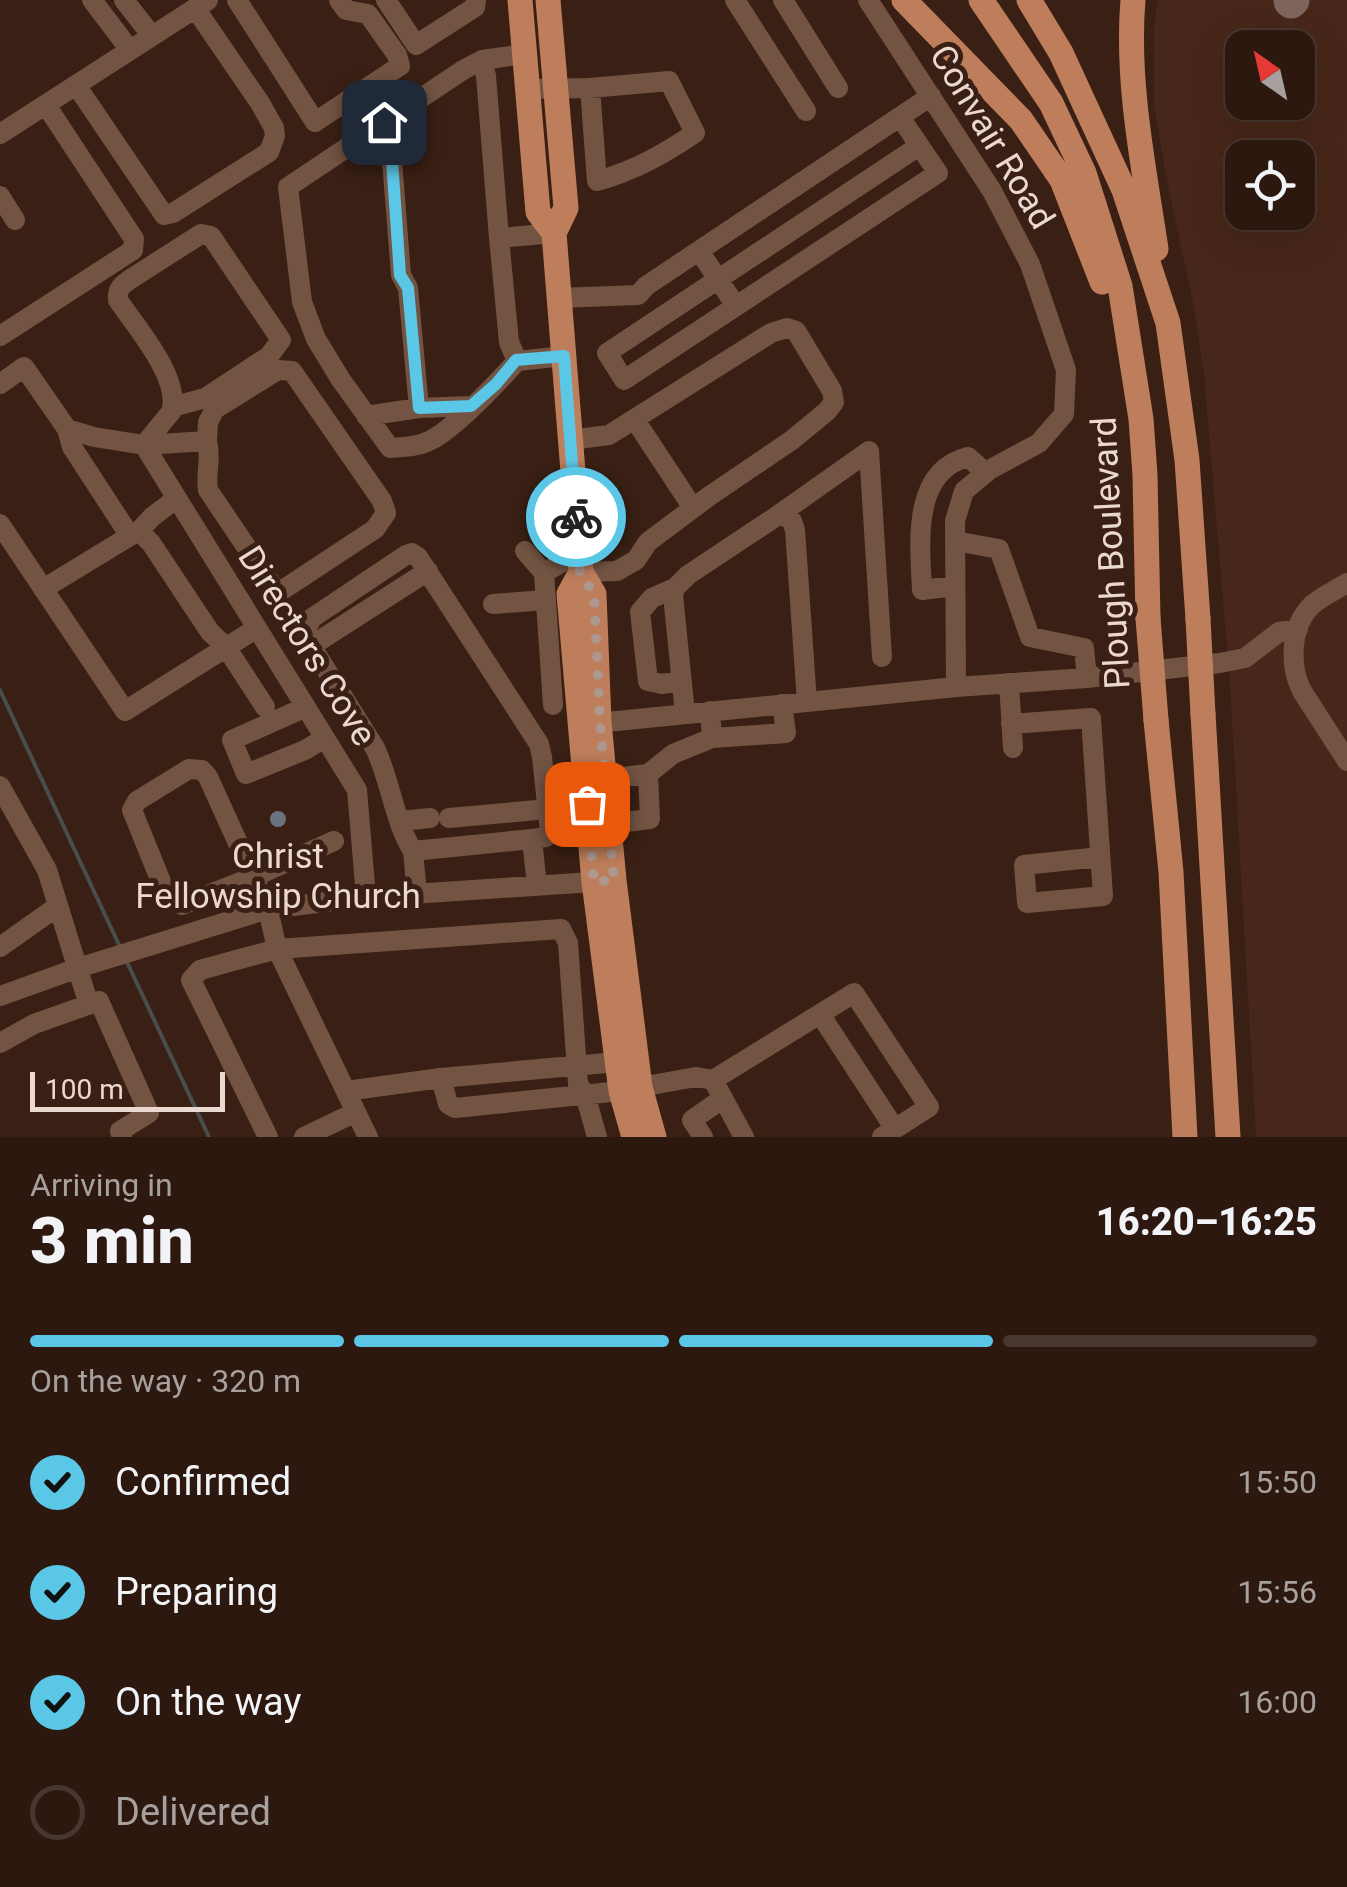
<!DOCTYPE html>
<html lang="en">
<head>
<meta charset="utf-8">
<style>
  :root { --surface:#2c180f; --page:#38251d; --text:#f1f3f6; --muted:#a6a09e; --line:#48372f; --accent:#5bc7e7 }
  body { margin:0; font-family:Roboto,sans-serif; background:var(--page); color:var(--text); height:100vh; display:flex; flex-direction:column; font-size:38px; white-space:nowrap }
  * { box-sizing:border-box; margin:0 }
  p { font-size:32px; color:var(--muted) }
  .icon { flex:none; width:55px; height:55px; fill:none; stroke:currentColor; stroke-width:2; stroke-linecap:round; stroke-linejoin:round }
  .map { position:relative; height:1137px; overflow:hidden }
  .panel { display:flex; flex-direction:column; background:var(--surface); flex:1 }
  .panel>* { flex:none }
  .needle { width:65px; rotate:326deg }
  .buttons { position:absolute; left:1225px; top:30px; display:grid; gap:20px }
  .buttons a { display:grid; place-items:center; width:90px; height:90px; border-radius:20px; background:var(--surface); box-shadow:0 10px 40px #0002,0 0 0 2px var(--line); font-size:50px }
  .scale { position:absolute; left:30px; bottom:25px; width:195px; box-sizing:border-box; padding-left:10px; border:5px solid #ebd9d1; border-top:0; font-size:28px; line-height:35px; white-space:nowrap; color:#ebd9d1; -webkit-text-stroke:8px #3a2014; paint-order:stroke }
  .pin { position:absolute; display:grid; place-items:center; width:85px; height:85px; color:#fff; margin:-42px; border-radius:20px; box-shadow:0 5px 15px #0006 }
  .courier { position:absolute; display:grid; place-items:center; width:100px; height:100px; margin:-50px; border:8px solid #5bc7e7; border-radius:50%; background:#fff; color:#222; box-shadow:0 2px 12px #0007 }
  .overview em { font-style:normal; font-weight:800 }
  .overview div { display:flex; flex-direction:column-reverse }
  .overview { display:flex; align-items:center; justify-content:space-between; height:170px; padding:0 30px }
  h1 { font-size:65px; font-weight:800; line-height:75px }
  .bar { display:grid; grid-template-columns:repeat(4,1fr); gap:15px 10px; align-content:center; height:120px; padding:0 30px }
  .bar i { height:12px; border-radius:8px; background:var(--line) }
  .bar .selected { background:var(--accent) }
  .bar p { grid-column:span 4 }
  ol { padding:0 30px; list-style:none }
  li { display:flex; align-items:center; gap:30px; height:110px }
  li p { margin-inline-start:auto }
  li .icon { padding:10px; border-radius:50%; background:var(--accent); color:#111; stroke-width:4 }
  li:last-child { color:var(--muted) }
  li i { width:55px; height:55px; border:5px solid var(--line); border-radius:50% }
  .map>svg:first-child { display:block }
  .built { fill:#472719; fill-rule:evenodd }
  .lines { fill:none; stroke-linecap:round; stroke-linejoin:round }
  .stream { stroke:#494e4c; stroke-width:4 }
  .taxiway { stroke:#7e665c; stroke-width:35 }
  .minor { stroke:#735443; stroke-width:20 }
  .major { stroke:#bf7e5b; stroke-width:25 }
  .major-bridge { stroke:#bf7e5b; stroke-width:25 }
  .done { stroke:#ad988f; stroke-width:10; stroke-dasharray:0 18 }
  .route { stroke:#5bc7e7; stroke-width:12 }
  .worship-dot { fill:#6b7280; stroke:#3a2014; stroke-width:4 }
  .labels { text-anchor:middle; dominant-baseline:central; stroke-width:10; stroke-linejoin:round; paint-order:stroke }
  .street-label { font-size:35px; fill:#ebd9d1; stroke:#3a2014 }
  .poi-label { font-size:35px; fill:#ebd9d1; stroke:#3a2014 }
</style>
</head>
<body>
<div class="map">
<svg width="1347" height="1137" viewBox="0 0 1347 1137">
  <rect width="100%" height="100%" fill="#3a2014"/>
  <path class="built" d="M1158,0H1347V1137H1256L1230,684L1204,375L1194,308L1168,186L1154,106V27ZM1242,48H1298V102H1242ZM1242,158H1298V212H1242Z"/>
  <g class="lines">
    <path class="stream" d="M0,690L120,947
      M126,960L209,1137"/>
    <path class="taxiway" d="M1291,1L1292,0"/>
    <path class="minor" d="M92,0L130,50
      M124,0L152,36
      M237,0L315,122L400,66L397,55L368,14L346,10L339,0
      M386,0L416,45L475,7L476,0
      M735,0L806,111
      M783,0L838,88
      M868,0L992,191L1030,264L1066,370L1064,414L1039,443L989,470L964,491L955,521L956,687
      M525,54L482,60L463,70L288,187L302,302L316,339L341,380L390,448C404,447 417,447 429,441C453,430 498,382 517,361L564,356
      M482,60L486,76L499,238
      M76,85L164,215L173,213L269,152L275,136L274,128L260,103L195,8
      M528,89L590,88L669,81L695,133C664,154 634,171 597,181L590,88
      M900,117L938,173L624,380L607,353L919,146
      M0,134L208,0
      M0,196L15,220
      M699,251L736,306
      M559,298L638,295L646,286L931,96
      M0,336L133,250L134,239L46,105
      M517,361L509,342L499,238L554,233
      M0,384L24,367L67,429L94,437L144,445L207,441L208,422L215,409L278,370L292,371L382,501L386,513L375,529L284,589H276L272,585L208,490C205,472 212,460 207,441
      M419,408L471,406
      M366,416L419,408L408,288L401,275L391,147L384,122
      M635,420L693,508
      M67,429L72,447L130,536L139,531L151,543L210,632L226,647L265,707
      M570,440L609,435L771,333L787,328L796,331L832,391L834,402L827,411L792,440L708,497L648,542L636,560L617,571L581,572
      M144,445L171,412C182,379 136,327 118,300C117,289 121,286 129,280L201,234L211,236L281,340L269,356L205,398L172,407
      M144,445L357,790L366,897
      M777,516L869,451L882,657
      M0,524L125,711L257,628
      M139,531L152,517L177,498
      M525,551L544,573
      M1347,583C1336,590 1322,596 1312,605C1290,626 1289,666 1302,691L1347,761
      M955,586L922,590C920,545 911,471 968,457L986,473
      M675,588L652,598L640,612L648,681L662,684L682,681
      M43,589L130,536
      M493,604L545,600
      M311,646L428,571
      M1087,678L1220,663L1245,658L1279,632L1298,629
      M1009,683L1013,748
      M553,705L544,573L579,552
      M306,707L232,740L246,774L305,750L325,738
      M710,711L712,738L786,733L782,704
      M685,714L673,595L675,588L688,575L777,516L783,515L792,521L795,530L807,702
      M587,724L956,687L1087,678L1084,648L1030,637L999,549L955,541
      M1011,724L1091,718L1103,896L1027,903L1024,865L1100,857
      M648,774L673,754L712,738
      M605,779L648,774L650,819L609,824
      M0,786L47,870L89,1005
      M548,806L587,804
      M449,818L548,809
      M400,821L430,818
      M334,841L253,877L182,905L172,900L164,889L132,810L137,801L189,769L202,770L208,777L268,909L277,949L368,1137
      M413,851C395,824 390,779 375,748L307,639L306,629L312,618L406,555L412,553L418,557L539,744L542,757L550,832L546,837L532,839
      M417,894L413,851L532,839L537,886
      M0,947L58,906
      M0,996L78,968L268,909L366,897L608,881
      M820,1014L895,1129
      M0,1043L34,1024L99,1001L149,1113L120,1131L122,1137
      M713,1080L854,993L929,1107L882,1137
      M640,1087L696,1077L713,1080L744,1137
      M346,1091L441,1078L617,1062L638,1070L621,1091L455,1108L448,1104L441,1078
      M268,1137L191,980L200,970L277,949L561,929L568,943L578,1084L585,1094L597,1137
      M304,1137L356,1112
      M703,1137L692,1120L722,1099"/>
    <path class="major" d="M520,0L538,212L554,233
      M548,0L566,208L554,233L581,572L594,594L599,722L614,880L640,1087L654,1137
      M904,0L1021,120L1062,180L1102,282
      M981,0L1051,103L1084,173L1120,286L1141,419L1145,475L1148,618
      M1029,0L1061,53L1124,190L1168,323L1187,460L1198,619
      M1133,0C1126,82 1144,168 1156,249
      M581,572L569,594L594,882L621,1091L634,1137
      M1203,714L1228,1137
      M1156,720L1171,872L1185,1137"/>
    <path class="major-bridge" d="M1148,618L1156,720
      M1198,619L1203,714"/>
  </g>
  <g class="lines">
    <path class="done" d="M576,517L580,572L594,594L600,722L614,880L594,882L587,804"/>
    <path class="route" d="M384,122L391,146L400,275L408,288L419,408L471,406L496,384L516,360L564,356L576,517"/>
  </g>
  <circle class="worship-dot" cx="278" cy="819" r="10"/>
  <g class="labels">
    <g class="street-label">
      <text transform="translate(992 137) rotate(59)">Convair Road</text>
      <text transform="translate(1111 553) rotate(-93)">Plough Boulevard</text>
      <text transform="translate(307 646) rotate(58)">Directors Cove</text>
    </g>
    <g class="poi-label">
      <text x="278" y="856">Christ<tspan x="278" dy="40">Fellowship Church</tspan></text>
    </g>
  </g>
</svg>
<div class="buttons">
<a><svg class="needle" viewBox="-14 -14 28 28"><path d="M0-13l5 13h-10z" fill="#e53935"/><path d="M0 13l5-13h-10z" fill="#a6a09e"/></svg></a>
<a><svg class="icon" aria-label="locate" viewBox="0 0 24 24"><circle cx="12" cy="12" r="6"/><path d="M12 2v4M12 18v4M2 12h4M18 12h4"/></svg></a>
</div>
<div class="scale">100 m</div>
<div class="pin" style="left:587px;top:804px;background:#ea580c"><svg class="icon" aria-label="bag" viewBox="0 0 24 24"><path d="M5 8h14l-1 12H6zM9 8a3 3 0 0 1 6 0"/></svg></div>
<div class="pin" style="left:384px;top:122px;background:#1f2937"><svg class="icon" aria-label="home" viewBox="0 0 24 24"><path d="M3 11l9-7 9 7M6 9v11h12V9"/></svg></div>
<div class="courier" style="left:576px;top:517px"><svg class="icon" aria-label="bike" viewBox="0 0 24 24"><circle cx="6" cy="16" r="4"/><circle cx="18" cy="16" r="4"/><path d="M6 16l4-8h5l3 8M10 8l3 8H6M13 5h3"/></svg></div>
</div>
<section class="panel">
<div class="overview"><div><h1>3 min</h1><p>Arriving in</p></div><em>16:20–16:25</em></div>
<div class="bar"><i class="selected"></i><i class="selected"></i><i class="selected"></i><i></i><p>On the way · 320 m</p></div>
<ol>
<li><svg class="icon" aria-label="check" viewBox="0 0 24 24"><path d="M5 12l5 5 9-10"/></svg>Confirmed<p>15:50</p></li>
<li><svg class="icon" aria-label="check" viewBox="0 0 24 24"><path d="M5 12l5 5 9-10"/></svg>Preparing<p>15:56</p></li>
<li><svg class="icon" aria-label="check" viewBox="0 0 24 24"><path d="M5 12l5 5 9-10"/></svg>On the way<p>16:00</p></li>
<li><i></i>Delivered</li>
</ol>
</section>
</body>
</html>
